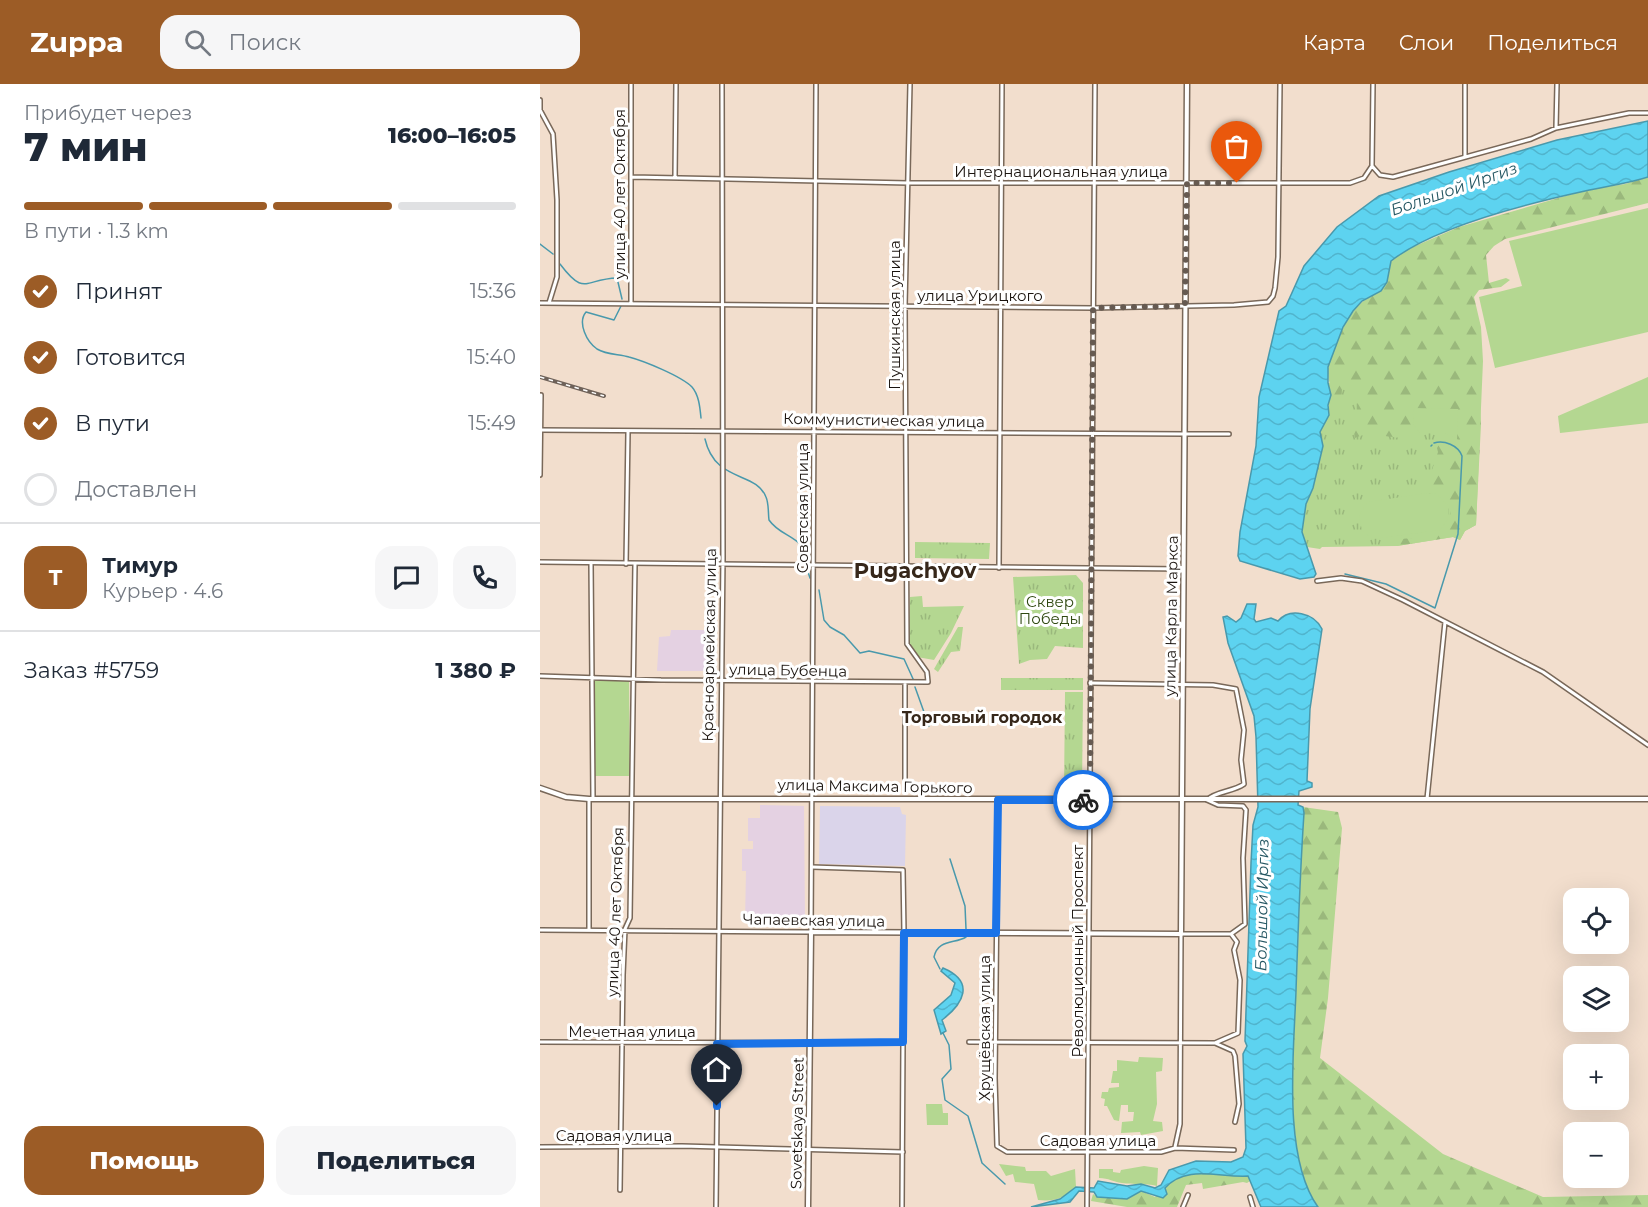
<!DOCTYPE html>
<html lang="ru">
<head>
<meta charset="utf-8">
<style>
  :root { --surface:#fff; --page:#f6f6f7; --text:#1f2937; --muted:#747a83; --line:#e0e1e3; --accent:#9c5c26 }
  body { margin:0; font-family:Montserrat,sans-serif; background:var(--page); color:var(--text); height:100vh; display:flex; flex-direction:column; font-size:22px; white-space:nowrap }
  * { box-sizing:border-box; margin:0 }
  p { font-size:20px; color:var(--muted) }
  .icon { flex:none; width:33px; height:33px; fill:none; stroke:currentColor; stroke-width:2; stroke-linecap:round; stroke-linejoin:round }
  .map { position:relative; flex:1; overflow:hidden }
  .sheet { display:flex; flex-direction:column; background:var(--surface); width:540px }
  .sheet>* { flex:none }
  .controls { position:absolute; left:1023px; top:804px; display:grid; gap:12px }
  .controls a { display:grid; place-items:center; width:66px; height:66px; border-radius:12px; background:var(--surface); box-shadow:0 6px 24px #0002; font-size:30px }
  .pin { position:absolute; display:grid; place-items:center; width:51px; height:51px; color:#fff; margin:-62px -26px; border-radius:50% 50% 50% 0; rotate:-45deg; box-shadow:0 0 6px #0007 }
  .pin .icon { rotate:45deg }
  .courier { position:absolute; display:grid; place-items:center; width:60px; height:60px; margin:-30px; border:4px solid #1a73e8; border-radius:50%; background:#fff; color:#222; box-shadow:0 2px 8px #0007 }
  .overview em { font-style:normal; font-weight:800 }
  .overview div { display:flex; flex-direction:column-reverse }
  .overview { display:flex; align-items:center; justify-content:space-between; height:102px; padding:0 24px }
  h1 { font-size:39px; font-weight:800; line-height:45px }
  .bar { display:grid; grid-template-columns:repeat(4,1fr); gap:9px 6px; align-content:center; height:72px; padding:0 24px }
  .bar i { height:8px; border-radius:4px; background:var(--line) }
  .bar .selected { background:var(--accent) }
  .bar p { grid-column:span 4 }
  .line { display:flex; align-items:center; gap:15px; padding:0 24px; border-top:2px solid var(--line) }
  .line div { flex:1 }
  .round { display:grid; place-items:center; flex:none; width:63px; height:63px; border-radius:18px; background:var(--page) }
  ol { padding:0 24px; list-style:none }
  li { display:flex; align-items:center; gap:18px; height:66px }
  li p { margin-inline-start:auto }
  li .icon { padding:6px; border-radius:50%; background:var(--accent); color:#fff; stroke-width:4 }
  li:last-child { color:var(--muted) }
  li i { width:33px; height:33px; border:3px solid var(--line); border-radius:50% }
  .action { display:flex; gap:12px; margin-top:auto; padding:12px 24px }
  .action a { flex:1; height:69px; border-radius:18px; background:var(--accent); color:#fff; font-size:24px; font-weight:800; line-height:69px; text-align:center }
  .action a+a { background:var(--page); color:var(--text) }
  header { display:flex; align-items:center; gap:36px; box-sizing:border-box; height:84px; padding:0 30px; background:var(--accent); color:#fff }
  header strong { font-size:28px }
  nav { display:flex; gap:33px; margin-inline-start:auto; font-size:21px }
  .search { width:420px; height:54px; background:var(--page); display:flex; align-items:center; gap:15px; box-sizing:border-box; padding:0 21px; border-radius:18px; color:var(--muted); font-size:22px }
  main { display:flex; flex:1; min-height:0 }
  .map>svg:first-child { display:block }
  .commercial { fill:#dad4ea }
  .medical { fill:#e4d1e2 }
  .grass { fill:url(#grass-tufts) }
  .forest { fill:url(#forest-firs) }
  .garden { fill:#b4d791 }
  .water { fill:url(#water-waves); stroke:#4999ac; stroke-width:1.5 }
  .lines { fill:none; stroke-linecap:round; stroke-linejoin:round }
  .stream { stroke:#4999ac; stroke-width:1.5 }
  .minor-casing { stroke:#796859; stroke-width:6 }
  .tertiary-casing { stroke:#796859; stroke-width:6 }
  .secondary-casing { stroke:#796859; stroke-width:7 }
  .minor { stroke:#fff; stroke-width:3 }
  .tertiary { stroke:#fff; stroke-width:3 }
  .secondary { stroke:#fff; stroke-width:4 }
  .rail-casing { stroke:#6f6259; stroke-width:4 }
  .rail { stroke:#fff; stroke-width:1.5; stroke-dasharray:4.5; stroke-linecap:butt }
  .done { stroke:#665a51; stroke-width:6; stroke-dasharray:0 10.8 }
  .route { stroke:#1a73e8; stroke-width:8 }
  .labels { text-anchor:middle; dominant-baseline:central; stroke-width:6; stroke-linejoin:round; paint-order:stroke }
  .street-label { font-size:15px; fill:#1a130e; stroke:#fff }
  .park-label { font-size:15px; fill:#304911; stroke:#fff }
  .water-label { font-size:16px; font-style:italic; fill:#255763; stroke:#fff }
  .neighbourhood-label { font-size:16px; font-weight:bold; fill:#36271a; stroke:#fff }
  .district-label { font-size:21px; font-weight:bold; fill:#36271a; stroke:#fff }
</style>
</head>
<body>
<header>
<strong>Zuppa</strong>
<div class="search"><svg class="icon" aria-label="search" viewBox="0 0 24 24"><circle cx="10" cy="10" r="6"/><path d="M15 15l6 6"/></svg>Поиск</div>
<nav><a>Карта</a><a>Слои</a><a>Поделиться</a></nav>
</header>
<main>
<section class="sheet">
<div class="overview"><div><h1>7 мин</h1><p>Прибудет через</p></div><em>16:00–16:05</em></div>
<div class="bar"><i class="selected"></i><i class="selected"></i><i class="selected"></i><i></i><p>В пути · 1.3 km</p></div>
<ol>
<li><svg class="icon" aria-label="check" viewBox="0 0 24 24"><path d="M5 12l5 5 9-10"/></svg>Принят<p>15:36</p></li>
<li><svg class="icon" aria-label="check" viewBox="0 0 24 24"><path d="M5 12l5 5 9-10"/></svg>Готовится<p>15:40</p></li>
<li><svg class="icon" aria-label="check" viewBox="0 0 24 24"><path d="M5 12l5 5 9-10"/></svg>В пути<p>15:49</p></li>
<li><i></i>Доставлен</li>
</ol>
<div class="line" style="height:108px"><b class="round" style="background:var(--accent);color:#fff">Т</b><div><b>Тимур</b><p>Курьер · 4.6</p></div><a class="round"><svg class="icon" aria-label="chat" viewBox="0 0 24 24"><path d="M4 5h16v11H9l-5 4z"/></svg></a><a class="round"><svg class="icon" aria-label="phone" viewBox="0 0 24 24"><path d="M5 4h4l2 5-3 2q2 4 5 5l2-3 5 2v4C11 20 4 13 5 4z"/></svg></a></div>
<div class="line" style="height:78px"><div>Заказ #5759</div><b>1 380 ₽</b></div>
<div class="action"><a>Помощь</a><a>Поделиться</a></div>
</section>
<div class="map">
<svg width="1108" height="1123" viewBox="0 0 1108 1123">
  <defs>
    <pattern id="grass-tufts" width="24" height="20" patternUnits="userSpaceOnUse" patternTransform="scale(1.5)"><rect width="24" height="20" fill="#b4d791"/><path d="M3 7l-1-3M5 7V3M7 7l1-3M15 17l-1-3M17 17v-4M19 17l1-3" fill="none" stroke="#9ab87c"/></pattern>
    <pattern id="forest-firs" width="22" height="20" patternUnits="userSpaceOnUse" patternTransform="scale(1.5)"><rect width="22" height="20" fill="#b4d791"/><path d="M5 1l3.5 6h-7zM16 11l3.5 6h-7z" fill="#9ab87c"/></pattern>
    <pattern id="water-waves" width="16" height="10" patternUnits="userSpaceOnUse" patternTransform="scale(1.5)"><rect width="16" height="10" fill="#5dd3f0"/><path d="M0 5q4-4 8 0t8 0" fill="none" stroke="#50b4cd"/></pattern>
  </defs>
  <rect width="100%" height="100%" fill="#f2decd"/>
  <path class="commercial" d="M280,722L360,723L362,730L366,731L365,782L279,780Z"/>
  <path class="medical" d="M131,546H172V587H117L119,553L130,552Z
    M220,721L264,722L265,838H205L206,787H202V765H213V757H208V734H220Z"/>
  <path class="grass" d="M788,299L939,302L941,340L936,441L925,447L920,456L913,453L857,462L782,463L780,465L767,463L762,448L766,420L773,404L783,362L780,348L789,331Z
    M375,458L450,459L449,475L375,474Z
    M536,491L543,499V564L515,562L507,575L490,576L479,580L473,493Z
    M382,512L383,523L424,522L411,549L394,576L377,573L369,562L370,513Z
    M418,543H423L420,567L411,568L398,588L394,585Z
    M461,594H543V606H461Z
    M525,608H543L542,708H524Z"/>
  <path class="forest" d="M1108,93V119L965,155L954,162L946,171L949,199L966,194L970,196L961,203L939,206L934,213L941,243L943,277L936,441L925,447L920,456L913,453L857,462L843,461V457L849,456C863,454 883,455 897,449C919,440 912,410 890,408L891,389L898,368L896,360L908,361L920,368L925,364L917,355L918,325L873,340L880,349C862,362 834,343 815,354C812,347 819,318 820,307L802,305L800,331H789C788,323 790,320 791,313C792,304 787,294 788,285C790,267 807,231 821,219C829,212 841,210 846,199C849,192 847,184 851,177L866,166L919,143L1046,106L1085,100Z
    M763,723L798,728L802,744L788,914L780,974L903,1070L1003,1113L1108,1111V1123H778C741,1071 754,951 757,888C759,833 761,778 763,723Z
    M655,1088L708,1092L710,1097L707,1099L703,1098L663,1105L662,1099L646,1101L637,1123H587L551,1117L553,1110L557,1113L587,1115L601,1107L615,1113L634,1094Z"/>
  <path class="garden" d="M1108,124V248L955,284L939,213L982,202L969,157Z
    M1108,293V339L1020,349L1018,332Z
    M874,324L918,325L917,355L903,349H880L873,340Z
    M888,409L896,410L908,421V435L900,446L833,455L822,447L819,431L828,418Z
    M53,593L89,594L90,692H54Z
    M599,973L623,974L622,987L616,988L617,1020L613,1037L622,1038L623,1047L601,1051L600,1048L581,1049L582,1038L593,1037L594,1028H588V1021H581L579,1037L574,1036L567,1022H564L565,1015L561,1014L562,1008H568L569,1004L579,1003V999H571L573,987H577V976L598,978Z
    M386,1020H402L403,1029H408V1041H387Z
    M459,1080L485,1083L486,1087H506L511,1092L535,1085L536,1103C525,1114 513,1118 498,1116L494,1100L475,1098L473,1090L466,1092Z
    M604,1082L618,1084L617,1102C605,1099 594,1101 582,1099C573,1098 569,1094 559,1094V1085H573V1088L580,1089L581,1086Z"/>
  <path class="water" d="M1108,37V93C1087,100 1066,102 1045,107C990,119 894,143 851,177L847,198L841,207L822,217L813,227L803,243L788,283V299L791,311L788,321L789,331L780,348L783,362L773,404L766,420L762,448L776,490L774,493L760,495L700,477L698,472L700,448L716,362L719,313L739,227L746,222L764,182L797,143L839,112L909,88L1017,56Z
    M707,520H716L714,535L716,538L731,534L738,537C750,523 774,529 782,545L770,625L767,697L772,699V703L759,707L758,721L763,723L764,729C760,788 758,848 756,907C754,967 742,1073 778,1123H721L708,1092C680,1094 646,1080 625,1104L627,1110L623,1114L601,1107L587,1115L557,1113L554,1108L539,1107L530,1118L491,1123L520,1115L536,1103L554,1104L558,1097L587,1102L601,1100L615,1104L621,1101L629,1086L656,1077L691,1078L703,1073L706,1064L703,970L707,962L705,957L711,779L713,741L718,723L716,653L714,632L688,559L683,533L687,532L696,538L701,534Z
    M403,884C436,898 423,920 402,936L406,947L401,950L394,926L411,911L415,899L401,887Z"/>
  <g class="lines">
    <path class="stream" d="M0,160L13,170
      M20,180C45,213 44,195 77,194L82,215
      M81,222L74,236L46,228C37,239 47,258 57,265C67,271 79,270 89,273C104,277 141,292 152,303C159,311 160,324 161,334
      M165,355C175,399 216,387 226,413C229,420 228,429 229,436C241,454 266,452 267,478
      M891,362L892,361
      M267,485L270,494
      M805,490L846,500L895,524L918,450L922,372C918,361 904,356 894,359
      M279,506L284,536L290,543L304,551L320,569L329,567L364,575L374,597
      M375,603L389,642
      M410,775L425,822L426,845
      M400,885L394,873C398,855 415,860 426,853
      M403,949L409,961L411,985L402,995L405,1016L428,1032L442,1079L465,1100"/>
    <g class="minor-casing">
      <path id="minor" d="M91,0V219
        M0,16V26L13,50L17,116V193L9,219
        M1016,44L1017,0
        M925,72V0
        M832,82L833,0
        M92,93L368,99H810L824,94L832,82L840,91L853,93L991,55L1016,44L1089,29H1108
        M135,93L136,0
        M0,219L553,224L694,221L728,218L733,212L735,204L738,173L740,0
        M645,350H689
        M0,391L1,311
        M51,479L53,714
        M86,480L88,348
        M459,484L462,0
        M777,497L801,494L822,497L863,516L1003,588L1108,661
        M0,592L121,596L388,598L387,588L367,560L365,222L370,0
        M365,600V698
        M49,715V846
        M887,715L905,538
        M458,716L455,994L457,1062L467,1068H621L635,1064L694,1066
        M272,783L363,786L364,849
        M0,846L271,848
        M0,958L270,959
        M429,958L675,959L698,949L700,896L694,866L697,858L691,850L705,840L703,774L706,726L703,722L678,721L667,716C676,707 693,708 704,700L701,676L704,646L696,605L673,601L550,599
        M675,959L693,967L695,972L699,1020L695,1038
        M0,1063L142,1062L363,1068
        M635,1063L640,1040L641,850H691
        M80,1106L83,891L85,845L90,834L95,480
        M710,1113L713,1123
        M362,1123L363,958
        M643,1123L648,1111"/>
    </g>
    <g class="tertiary-casing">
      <path id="tertiary" d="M0,346L645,350
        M0,478L643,485
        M271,848L276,0
        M270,959L363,958L364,849
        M176,1123L183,473L182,0
        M547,1123L555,0"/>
    </g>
    <g class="secondary-casing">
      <path id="secondary" d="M0,704L26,713L49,715H1108
        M268,1123L271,848L641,850L647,0"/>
    </g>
    <use href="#minor" class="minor"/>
    <use href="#tertiary" class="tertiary"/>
    <use href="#secondary" class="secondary"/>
    <g class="rail-casing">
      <path id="rail" d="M0,293L64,312"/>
    </g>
    <use href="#rail" class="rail"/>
  </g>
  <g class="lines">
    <path class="done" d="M543,716H550L553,224L645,222L647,99H697"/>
    <path class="route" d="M177,1022V960L363,958L364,849H456L458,716H543"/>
  </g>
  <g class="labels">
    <g class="street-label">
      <text x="521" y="87">Интернациональная улица</text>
      <text transform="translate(79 110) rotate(-90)">улица 40 лет Октября</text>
      <text x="440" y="211">улица Урицкого</text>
      <text transform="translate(354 231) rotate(-90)">Пушкинская улица</text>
      <text transform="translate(344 336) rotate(1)">Коммунистическая улица</text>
      <text transform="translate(262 424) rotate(-90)">Советская улица</text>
      <text transform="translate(631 532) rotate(-89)">улица Карла Маркса</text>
      <text transform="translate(169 561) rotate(-89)">Красноармейская улица</text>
      <text transform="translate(248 586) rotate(1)">улица Бубенца</text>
      <text transform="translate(335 702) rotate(1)">улица Максима Горького</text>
      <text transform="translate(75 828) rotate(-88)">улица 40 лет Октября</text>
      <text transform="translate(274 836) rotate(1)">Чапаевская улица</text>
      <text transform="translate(537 867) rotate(-90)">Революционный Проспект</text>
      <text transform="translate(444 944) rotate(-90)">Хрущёвская улица</text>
      <text x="92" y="947">Мечетная улица</text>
      <text transform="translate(257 1039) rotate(-89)">Sovetskaya Street</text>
      <text x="74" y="1051">Садовая улица</text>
      <text x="558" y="1056">Садовая улица</text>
    </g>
    <g class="park-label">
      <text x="510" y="517">Сквер<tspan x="510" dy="17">Победы</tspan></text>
    </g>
    <g class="water-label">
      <text transform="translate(914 105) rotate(-19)">Большой Иргиз</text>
      <text transform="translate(722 821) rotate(-89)">Большой Иргиз</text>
    </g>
    <g class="neighbourhood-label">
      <text x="442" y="633">Торговый городок</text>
    </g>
    <g class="district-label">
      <text x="375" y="486">Pugachyov</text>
    </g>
  </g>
</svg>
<div class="controls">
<a><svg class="icon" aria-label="locate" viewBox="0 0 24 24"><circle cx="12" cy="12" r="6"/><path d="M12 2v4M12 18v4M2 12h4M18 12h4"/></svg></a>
<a><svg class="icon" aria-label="layers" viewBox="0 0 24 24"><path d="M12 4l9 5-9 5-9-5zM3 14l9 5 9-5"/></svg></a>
<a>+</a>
<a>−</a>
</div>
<div class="pin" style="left:697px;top:99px;background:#ea580c"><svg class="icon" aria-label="bag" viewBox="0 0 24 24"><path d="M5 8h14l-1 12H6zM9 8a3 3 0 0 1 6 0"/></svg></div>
<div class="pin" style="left:177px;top:1022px;background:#1f2937"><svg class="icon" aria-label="home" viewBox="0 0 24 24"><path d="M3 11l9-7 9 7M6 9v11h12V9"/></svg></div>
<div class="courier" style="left:543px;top:716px"><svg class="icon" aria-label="bike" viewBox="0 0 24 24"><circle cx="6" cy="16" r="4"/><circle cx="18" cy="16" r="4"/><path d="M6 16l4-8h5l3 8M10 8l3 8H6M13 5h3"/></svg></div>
</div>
</main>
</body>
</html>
